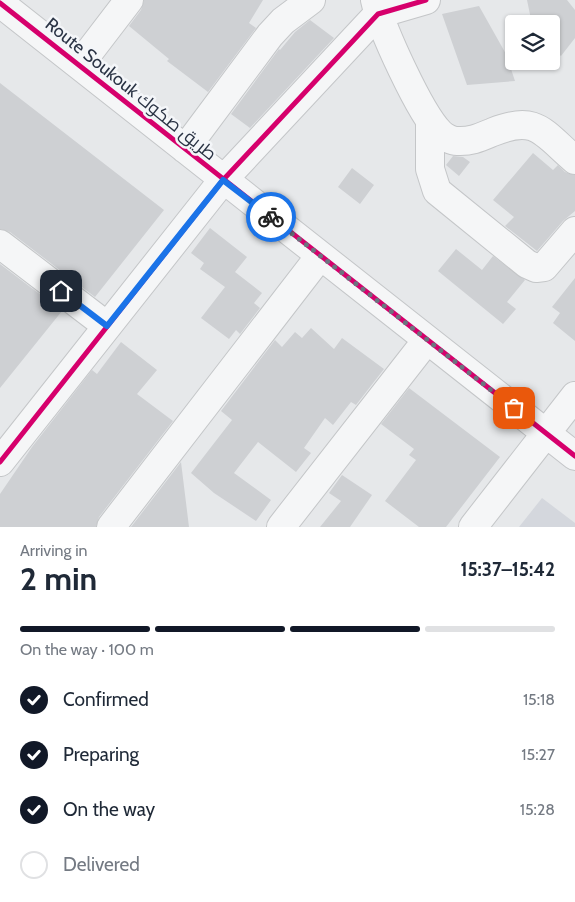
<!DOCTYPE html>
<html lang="en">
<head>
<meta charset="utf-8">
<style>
  :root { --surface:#fff; --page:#f6f6f7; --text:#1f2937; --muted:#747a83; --line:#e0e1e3; --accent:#111827 }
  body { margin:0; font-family:Cabin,Cairo,sans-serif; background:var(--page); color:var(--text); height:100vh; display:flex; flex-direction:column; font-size:19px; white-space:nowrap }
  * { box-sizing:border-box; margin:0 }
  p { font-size:16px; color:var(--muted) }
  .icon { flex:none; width:28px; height:28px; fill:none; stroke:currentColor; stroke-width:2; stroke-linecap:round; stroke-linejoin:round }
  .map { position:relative; height:527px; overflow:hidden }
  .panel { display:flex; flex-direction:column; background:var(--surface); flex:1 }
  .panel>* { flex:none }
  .controls { position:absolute; left:505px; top:15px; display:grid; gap:10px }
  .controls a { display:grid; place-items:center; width:55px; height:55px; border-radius:5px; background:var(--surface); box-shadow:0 1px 4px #0004; font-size:25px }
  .pin { position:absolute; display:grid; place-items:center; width:42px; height:42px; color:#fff; margin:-21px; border-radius:10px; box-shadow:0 2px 8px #0006 }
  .courier { position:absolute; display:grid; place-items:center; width:50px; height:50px; margin:-25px; border:4px solid #1a73e8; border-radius:50%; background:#fff; color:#222; box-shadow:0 1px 6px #0007 }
  .head em { font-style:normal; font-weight:700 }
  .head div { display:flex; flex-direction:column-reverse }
  .head { display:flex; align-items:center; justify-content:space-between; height:85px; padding:0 20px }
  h1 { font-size:32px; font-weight:700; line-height:38px }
  .bar { display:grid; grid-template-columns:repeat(4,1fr); gap:8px 5px; align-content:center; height:60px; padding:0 20px }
  .bar i { height:6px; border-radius:4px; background:var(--line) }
  .bar .current { background:var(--accent) }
  .bar p { grid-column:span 4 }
  ol { padding:0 20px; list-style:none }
  li { display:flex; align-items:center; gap:15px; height:55px }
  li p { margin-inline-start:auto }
  li .icon { padding:5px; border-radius:50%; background:var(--accent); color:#fff; stroke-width:4 }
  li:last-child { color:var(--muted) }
  li i { width:28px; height:28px; border:2px solid var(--line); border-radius:50% }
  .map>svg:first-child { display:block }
  .built { fill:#d4d7dd }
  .building { fill:#ced0d3 }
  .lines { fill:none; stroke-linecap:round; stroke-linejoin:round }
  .minor-casing { stroke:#c4c6c8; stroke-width:30 }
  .minor { stroke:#f5f6f7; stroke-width:28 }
  .cycleway-casing { stroke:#f4f6f9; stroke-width:8 }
  .cycleway { stroke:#d6006c; stroke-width:5 }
  .done { stroke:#6c737f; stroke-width:5; stroke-dasharray:0 9 }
  .route { stroke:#1a73e8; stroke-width:6 }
  .labels { text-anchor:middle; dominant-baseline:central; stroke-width:5; stroke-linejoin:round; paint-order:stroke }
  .street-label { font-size:18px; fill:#2b3445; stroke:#f4f6f9 }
</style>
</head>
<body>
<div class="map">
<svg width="575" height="527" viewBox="0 0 575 527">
  <rect width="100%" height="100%" fill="#e6e8ea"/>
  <path class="built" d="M542,498L575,523V527H519Z"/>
  <path class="building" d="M144,0H263L249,23L256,28L208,92L167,61L169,59L129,26L141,10Z
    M527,0H567L575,10V38L561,56L551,47V24H532Z
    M479,6L506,54L515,81L467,85L442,14Z
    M310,20L334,38L250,128L231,114L279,49L280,50L295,32Z
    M0,83L164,210L95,297L10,232L0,229Z
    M533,153L553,170L558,165L565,172L575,175V211L563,221L537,251L505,226L514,217L493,200Z
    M453,156L463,157L470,162L459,176L446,165Z
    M352,168L374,185L360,204L338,187Z
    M210,228L247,257L235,272L262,293L254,303L260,308L240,334L236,330L229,339L201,318L225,287L200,269L204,263L191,253Z
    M456,249L482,270L493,256L525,280L507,302L516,309L503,324L438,271Z
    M0,264L62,311L0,388Z
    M575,278V341L553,323L560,313L552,307Z
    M311,328L334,349L342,338L384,369L356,405L351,402L333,425L325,418L304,448L311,453L296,472L258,442L234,473L271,500L256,521L214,493L191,473L232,420L221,411L275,340L282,347L295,332L302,338Z
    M121,342L157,370L137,394L173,421L99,517L96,527H0V494L32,447L92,370L97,374Z
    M409,388L500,457L446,527H419L385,501L416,460L409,455L414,449L381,424Z
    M181,462L189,527H131Z
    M342,475L372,495L350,527H320L341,501L329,493Z"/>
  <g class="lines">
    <g class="minor-casing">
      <path id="minor" d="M375,0C381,28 420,113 440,133C444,137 452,141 457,141C471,142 481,137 493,132C537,114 543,133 575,160
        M0,3L575,456
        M80,64L129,0
        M430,121V169L437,191L527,264L536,268L544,267L575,231
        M185,149L270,35L283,21L311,0
        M0,244L107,326
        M0,462L223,180L378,14L426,0
        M111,527L320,256
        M281,527L427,340
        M473,527L575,396"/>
    </g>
    <use href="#minor" class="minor"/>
    <g class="cycleway-casing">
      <path id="cycleway" d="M0,3L575,456
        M0,462L223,180L378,14L426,0"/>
    </g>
    <use href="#cycleway" class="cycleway"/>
  </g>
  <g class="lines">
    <path class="done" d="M271,217L514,408"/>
    <path class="route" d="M61,291L107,326L223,180L271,217"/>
  </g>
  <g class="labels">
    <g class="street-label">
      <text transform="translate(131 89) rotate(39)">Route Soukouk طريق صكوك</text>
    </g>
  </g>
</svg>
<div class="controls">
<a><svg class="icon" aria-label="layers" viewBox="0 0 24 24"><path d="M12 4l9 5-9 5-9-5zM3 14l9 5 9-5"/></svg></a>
</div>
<div class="pin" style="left:514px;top:408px;background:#ea580c"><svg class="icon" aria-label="bag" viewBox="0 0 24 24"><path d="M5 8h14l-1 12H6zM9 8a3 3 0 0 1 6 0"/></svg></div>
<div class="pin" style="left:61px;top:291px;background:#1f2937"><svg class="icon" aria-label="home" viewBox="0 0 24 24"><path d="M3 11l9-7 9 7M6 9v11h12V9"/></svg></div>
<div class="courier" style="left:271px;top:217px"><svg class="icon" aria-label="bike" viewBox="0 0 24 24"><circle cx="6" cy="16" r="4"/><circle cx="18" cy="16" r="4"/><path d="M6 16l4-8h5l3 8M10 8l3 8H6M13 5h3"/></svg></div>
</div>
<section class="panel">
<div class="head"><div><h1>2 min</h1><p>Arriving in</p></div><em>15:37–15:42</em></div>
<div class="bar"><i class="current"></i><i class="current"></i><i class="current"></i><i></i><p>On the way · 100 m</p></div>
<ol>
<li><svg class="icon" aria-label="check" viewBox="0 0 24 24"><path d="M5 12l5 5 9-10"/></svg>Confirmed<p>15:18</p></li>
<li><svg class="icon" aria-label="check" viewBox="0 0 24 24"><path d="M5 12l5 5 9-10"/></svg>Preparing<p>15:27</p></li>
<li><svg class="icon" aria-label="check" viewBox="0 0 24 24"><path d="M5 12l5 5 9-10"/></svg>On the way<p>15:28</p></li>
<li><i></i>Delivered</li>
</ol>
</section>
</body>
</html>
